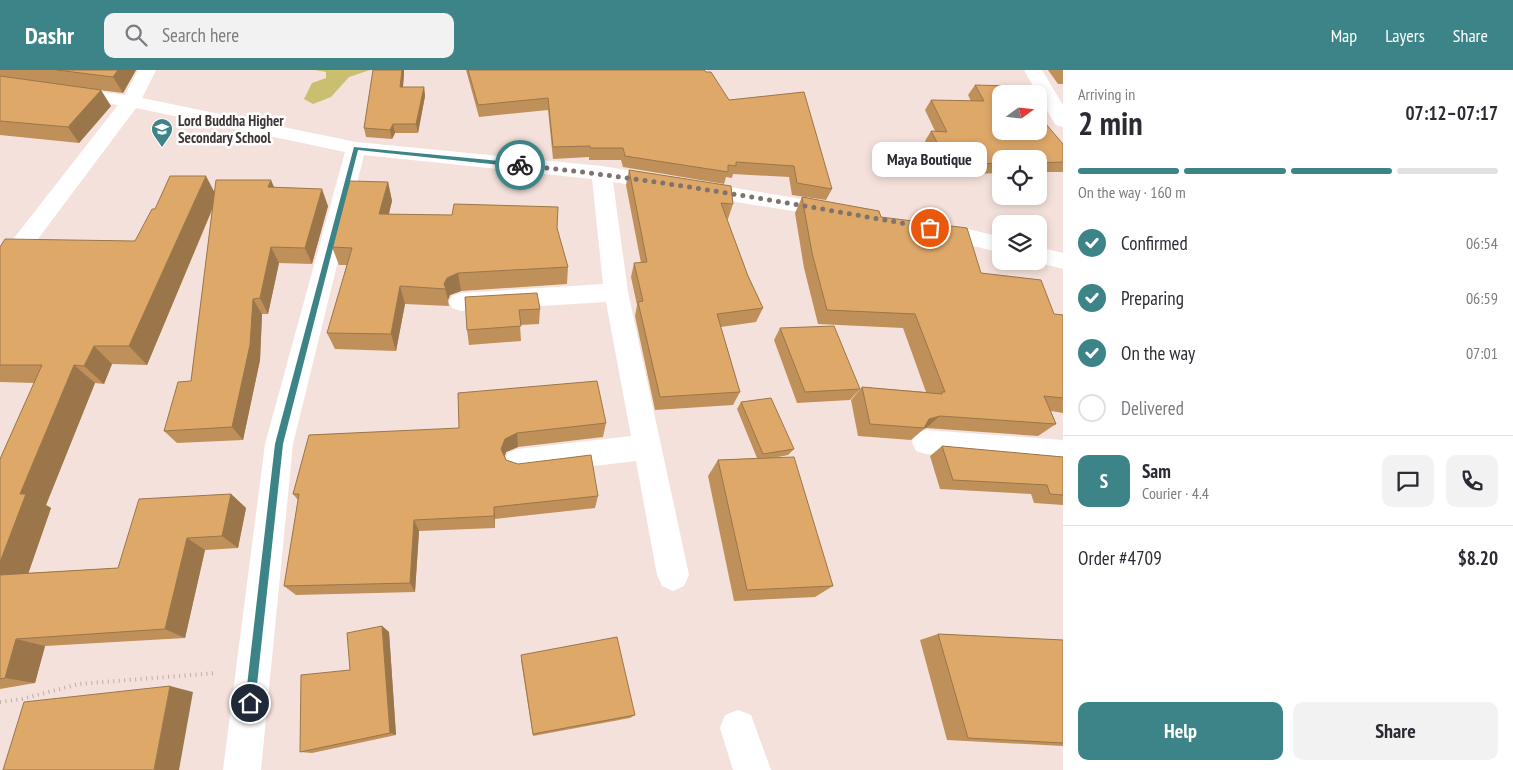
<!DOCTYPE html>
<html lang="en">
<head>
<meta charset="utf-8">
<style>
  :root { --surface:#fff; --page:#f2f2f3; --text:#2b2b33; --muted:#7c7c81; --line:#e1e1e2; --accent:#3c8488 }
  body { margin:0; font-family:"PT Sans Narrow",sans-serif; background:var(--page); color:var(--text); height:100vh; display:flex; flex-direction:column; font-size:19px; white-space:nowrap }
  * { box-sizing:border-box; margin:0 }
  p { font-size:16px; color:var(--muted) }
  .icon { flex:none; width:28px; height:28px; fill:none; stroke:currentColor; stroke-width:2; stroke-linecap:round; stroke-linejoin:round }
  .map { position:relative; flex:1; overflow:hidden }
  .panel { display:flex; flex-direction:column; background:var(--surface); width:450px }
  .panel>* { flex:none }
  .needle { width:32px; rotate:75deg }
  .buttons { position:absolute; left:992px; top:15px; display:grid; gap:10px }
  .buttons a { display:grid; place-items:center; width:55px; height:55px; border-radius:10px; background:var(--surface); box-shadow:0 2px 8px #0003; font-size:25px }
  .pin { position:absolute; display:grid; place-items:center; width:42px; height:42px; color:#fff; margin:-21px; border:2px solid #fff; border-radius:50%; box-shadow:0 1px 5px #0007 }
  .courier { position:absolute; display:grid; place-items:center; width:50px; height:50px; margin:-25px; border:4px solid #3c8488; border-radius:50%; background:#fff; color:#222; box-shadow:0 1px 6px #0007 }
  .bubble { position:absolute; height:35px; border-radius:10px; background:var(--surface); box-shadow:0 2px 8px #0003; font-size:16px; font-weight:800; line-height:35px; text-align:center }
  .head em { font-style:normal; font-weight:800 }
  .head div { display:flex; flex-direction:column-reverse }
  .head { display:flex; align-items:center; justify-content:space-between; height:85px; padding:0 15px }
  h1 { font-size:32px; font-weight:800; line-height:38px }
  .bar { display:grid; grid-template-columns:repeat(4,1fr); gap:8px 5px; align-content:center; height:60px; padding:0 15px }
  .bar i { height:6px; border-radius:4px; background:var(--line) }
  .bar .on { background:var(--accent) }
  .bar p { grid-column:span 4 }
  .line { display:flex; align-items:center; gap:12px; padding:0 15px; border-top:1px solid var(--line) }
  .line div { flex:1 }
  .round { display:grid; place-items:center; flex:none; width:52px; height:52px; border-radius:10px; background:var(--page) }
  ol { padding:0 15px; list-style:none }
  li { display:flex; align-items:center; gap:15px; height:55px }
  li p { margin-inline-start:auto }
  li .icon { padding:5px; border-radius:50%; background:var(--accent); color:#fff; stroke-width:4 }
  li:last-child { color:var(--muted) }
  li i { width:28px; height:28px; border:2px solid var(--line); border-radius:50% }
  .action { display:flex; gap:10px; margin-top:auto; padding:10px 15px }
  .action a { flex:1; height:58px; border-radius:10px; background:var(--accent); color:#fff; font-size:20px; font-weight:800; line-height:58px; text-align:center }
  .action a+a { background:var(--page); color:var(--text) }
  header { display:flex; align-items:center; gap:30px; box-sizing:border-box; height:70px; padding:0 25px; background:var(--accent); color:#fff }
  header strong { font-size:24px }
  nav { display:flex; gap:28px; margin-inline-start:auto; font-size:18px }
  .search { width:350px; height:45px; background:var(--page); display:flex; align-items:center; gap:12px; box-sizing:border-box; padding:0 18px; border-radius:10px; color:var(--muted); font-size:19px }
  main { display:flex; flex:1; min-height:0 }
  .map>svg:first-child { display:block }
  .green { fill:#cabf70 }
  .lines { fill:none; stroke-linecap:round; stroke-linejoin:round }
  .path { stroke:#bdaca8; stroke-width:4; stroke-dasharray:1 4.5; stroke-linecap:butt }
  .minor { fill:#fff; fill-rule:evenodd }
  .wall { fill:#bf905a }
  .shaded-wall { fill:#9b764a }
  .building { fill:#dea869; stroke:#9b764a }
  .route { fill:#3c8488 }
  .done { stroke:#7f726f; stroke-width:5; stroke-dasharray:0 9 }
  .labels { text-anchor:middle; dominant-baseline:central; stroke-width:5; stroke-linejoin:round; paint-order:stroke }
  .far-poi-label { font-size:15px; font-weight:bold; fill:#3f3735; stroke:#fff; text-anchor:start }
</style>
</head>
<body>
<header>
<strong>Dashr</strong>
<div class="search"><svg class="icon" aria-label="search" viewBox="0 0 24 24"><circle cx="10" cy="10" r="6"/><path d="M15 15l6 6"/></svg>Search here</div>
<nav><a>Map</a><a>Layers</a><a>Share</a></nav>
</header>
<main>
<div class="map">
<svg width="1063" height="700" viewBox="0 0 1063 700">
  <rect width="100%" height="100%" fill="#f5e1db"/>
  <path class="green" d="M315,0H370L349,7L331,27L313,34L304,29L312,13L326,8V2Z"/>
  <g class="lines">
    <path class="path" d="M0,632L22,629L79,614L216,603"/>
    <path class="minor" d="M138,0H156L142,28L356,72L602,96L844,136L847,141L844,146L836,148L613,112L628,222L689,505L684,516L673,521L662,516L657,505L636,391L518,405L508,401L504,392L508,383L518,379L631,366L606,232L461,241L452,238L449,232L452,226L461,223L603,214L592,109L364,85L293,374L261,700H223L265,374L345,82L136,38L8,209L0,212V186L118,35L0,18V8L125,25Z
      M1024,0H1042L1063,35V57L1056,55L1053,51Z
      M935,151L1001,167V183L927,164L924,159L927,154Z
      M1039,177L1063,183V199L1032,191H1039Z
      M926,360L1063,370V396L926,384L916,381L912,372L916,363Z
      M738,640L751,645L771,700H733L720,658L725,645Z"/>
  </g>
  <path class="wall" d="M0,0H136L123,23L67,16L111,36L79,73L0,65Z
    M373,0H404V4L403,17H424L425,26L418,63H395L392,69L366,67L364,58Z
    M466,0H704L729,30L832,119L826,130L792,125L789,107L733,104L732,108L726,107L724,114L623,97L621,90H589V87L553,89L548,40L479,47Z
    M1048,0H1063V14H1058Z
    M975,15L1063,74V102H1039V89H1001V103L942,105L925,71L931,61H935L925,40L931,30L971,31L968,25Z
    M629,100L733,134L728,149H727L748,206L763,238L756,252L721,257L740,322L733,335L655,340L635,246L637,235L631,207L634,193H641L626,115Z
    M388,112L392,131L389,144L557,158L568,197L567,214L461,221L450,225L448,230L449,236L405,234L396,281L335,279L327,263L347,195H339L332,177Z
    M274,118L328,136L312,194L279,193L268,244H262L260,290L243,370L177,373L164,361L191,311L213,138L147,295L112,294L104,314L95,313L46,435L51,438L28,503L118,498L231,424L246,438L238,478L205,480L185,568L45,576L35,613L0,619V389L34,313L0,312V177L135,171L155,139L215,122Z
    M802,127L881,147L1054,244L1063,245V343L1051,341L1056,354L1038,366L926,358L924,359L911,370L858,366L851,330L862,317L926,322L903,258L818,254L804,198L795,143Z
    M465,227L540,239L539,254L520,255L521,271L469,275L467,260Z
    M780,258L860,319L850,330L797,333L774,270Z
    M741,332L794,379L788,385L773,388L833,516L815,527L734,531L708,406L718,390L757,388L737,339Z
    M606,353L603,367L518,377L506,382L505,386L506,390L598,426L595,438L495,449V458L419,461L415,522L296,525L284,516L298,430L293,424L309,365Z
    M942,376L1063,387V435L1034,433L1031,424L940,419L930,386Z
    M382,556L389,562L396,665L312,683L300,682L350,600Z
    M938,564L1063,570V676L947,670L920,570Z
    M521,590L635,645L630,648L533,666Z"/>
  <path class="shaded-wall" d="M118,0H136L123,23L113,7Z
    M402,0H404V4L402,26L400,17Z
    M424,17L425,26L418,63L416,54Z
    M101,20L111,36L79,73L68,57Z
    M393,54L395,63L392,69L390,60Z
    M206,106L217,127L147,295L129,276Z
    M271,110L278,126L268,117Z
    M388,112L392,131L384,162L379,144Z
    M322,119L328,136L312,194L305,178Z
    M271,177L279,193L268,244L260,228Z
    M458,203L461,221L450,225L448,230L444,214L447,208Z
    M400,216L405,234L396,281L391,264Z
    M253,229L262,244L260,290L243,370L232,357Z
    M94,276L112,294L104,314L84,296Z
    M74,295L95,313L46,435L51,438L24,516L0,507V492L20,424Z
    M940,346L926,358L924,359L929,349Z
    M517,363L518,377L506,382L502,393L501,379L505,369Z
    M231,424L246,438L238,478L222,466Z
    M494,437L495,449V458L494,446Z
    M414,450L419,461L415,522L410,513Z
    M187,468L205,480L185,568L165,559Z
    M382,556L389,562L396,665L390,663Z
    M16,569L45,576L35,613L5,608Z
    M170,616L193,622L179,700H154Z"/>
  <path class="building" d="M57,0H118L113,7Z
    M373,0H402L400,17H424L416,54H393L390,60L364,58Z
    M468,0H704L706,2H711L729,30L804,22L832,119L797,113L794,96L736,92V96L728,95V102L625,86L623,78H590V76L553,77L548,28L478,35Z
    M0,6L101,20L68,57L0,51Z
    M975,15L1012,16L1019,24H1001V61H1039V46L1063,74V92L1039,93V89H1001V93L949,95L931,61L947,62L931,30L984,31Z
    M629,100L731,116L733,134L721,133L748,206L763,238L717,244L740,322L660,327L638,232L643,231L634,193L647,192Z
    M170,106H206L129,276H94L84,296L74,295L20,424H26L0,492V389L42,295H0V177L5,169L135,171L152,139H155Z
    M216,110H271L268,117L322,119L305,178L271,177L260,228L253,229L250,275L232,357L164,361L178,312L191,311Z
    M350,111L388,112L379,144L452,145L454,134L558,137L557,158L568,197L458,203L447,208L444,214L446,219L400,216L391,264L327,263L352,178L332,177Z
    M802,127L879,141L881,147L967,158L981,203L1041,210L1054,244L1063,245V328L1044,326L1056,354L940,346L929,349L924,358L870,354L862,317L942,324V322H945L915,244L827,240L812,183Z
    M537,223L540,239L519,240L521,256L467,260L465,227Z
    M834,256L860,319L805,322L780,258Z
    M597,311L606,353L517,363L505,369L501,379L506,390L518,394L591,385L598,426L494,437V446L414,450L410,513L284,516L299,424H293L309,365L459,358L458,323Z
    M771,328L794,379L763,384L741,332Z
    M942,376L1063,387V425L1050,424L1047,415L953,410Z
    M794,387L833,516L747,520L718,390Z
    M231,424L222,466L187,468L165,559L16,569L5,608L0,609V505L118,498L139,429Z
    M382,556L390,663L300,682L301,605L350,600L347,563Z
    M938,564L1063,570V673L968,668Z
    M617,567L635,645L533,664L521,585Z
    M170,616L154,700H3L24,632Z"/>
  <path class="route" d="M354,77L520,93L523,95L520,97L358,80L283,374L255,633L254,637L250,638L246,637L245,633L275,374Z"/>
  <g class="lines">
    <path class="done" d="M520,95C657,109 794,134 930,158"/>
  </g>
  <defs>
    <g id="school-pin" transform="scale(1.125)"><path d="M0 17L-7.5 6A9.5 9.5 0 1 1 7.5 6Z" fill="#3c8488" stroke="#fff"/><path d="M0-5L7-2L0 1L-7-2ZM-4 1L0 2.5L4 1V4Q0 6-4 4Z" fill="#fff"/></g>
  </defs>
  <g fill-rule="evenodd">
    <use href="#school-pin" x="162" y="59"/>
  </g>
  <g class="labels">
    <g class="far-poi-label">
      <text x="178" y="50">Lord Buddha Higher<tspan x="178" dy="17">Secondary School</tspan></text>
    </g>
  </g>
</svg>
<div class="buttons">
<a><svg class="needle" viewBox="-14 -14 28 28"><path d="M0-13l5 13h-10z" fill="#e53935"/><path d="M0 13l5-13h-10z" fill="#7c7c81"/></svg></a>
<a><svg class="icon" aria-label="locate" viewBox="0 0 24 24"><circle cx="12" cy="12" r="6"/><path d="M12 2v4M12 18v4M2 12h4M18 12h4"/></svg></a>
<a><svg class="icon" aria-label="layers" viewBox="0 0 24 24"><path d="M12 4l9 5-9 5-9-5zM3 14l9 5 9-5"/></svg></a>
</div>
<div class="pin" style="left:930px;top:158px;background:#ea580c"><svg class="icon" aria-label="bag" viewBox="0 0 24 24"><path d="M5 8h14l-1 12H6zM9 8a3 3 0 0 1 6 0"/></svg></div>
<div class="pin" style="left:250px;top:633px;background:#1f2937"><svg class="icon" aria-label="home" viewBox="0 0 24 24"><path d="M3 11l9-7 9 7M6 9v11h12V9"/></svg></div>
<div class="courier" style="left:520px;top:95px"><svg class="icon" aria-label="bike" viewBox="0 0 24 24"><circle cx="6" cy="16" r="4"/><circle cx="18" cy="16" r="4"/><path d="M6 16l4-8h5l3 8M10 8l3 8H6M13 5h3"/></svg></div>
<div class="bubble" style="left:872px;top:72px;width:115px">Maya Boutique</div>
</div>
<section class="panel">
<div class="head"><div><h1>2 min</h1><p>Arriving in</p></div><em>07:12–07:17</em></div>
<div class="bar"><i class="on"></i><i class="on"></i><i class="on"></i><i></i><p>On the way · 160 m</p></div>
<ol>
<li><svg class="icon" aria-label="check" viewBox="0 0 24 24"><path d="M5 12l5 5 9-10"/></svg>Confirmed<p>06:54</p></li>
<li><svg class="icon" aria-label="check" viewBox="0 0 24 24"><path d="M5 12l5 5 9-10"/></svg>Preparing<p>06:59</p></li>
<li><svg class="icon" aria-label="check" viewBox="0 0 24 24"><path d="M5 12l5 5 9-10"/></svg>On the way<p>07:01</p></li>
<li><i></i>Delivered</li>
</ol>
<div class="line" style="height:90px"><b class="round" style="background:var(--accent);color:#fff">S</b><div><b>Sam</b><p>Courier · 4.4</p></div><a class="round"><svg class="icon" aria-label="chat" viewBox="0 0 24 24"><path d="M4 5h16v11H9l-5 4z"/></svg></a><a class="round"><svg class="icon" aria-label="phone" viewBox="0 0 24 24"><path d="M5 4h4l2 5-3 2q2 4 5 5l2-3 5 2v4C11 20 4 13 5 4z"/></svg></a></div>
<div class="line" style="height:65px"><div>Order #4709</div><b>$8.20</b></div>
<div class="action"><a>Help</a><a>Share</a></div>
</section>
</main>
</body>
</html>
